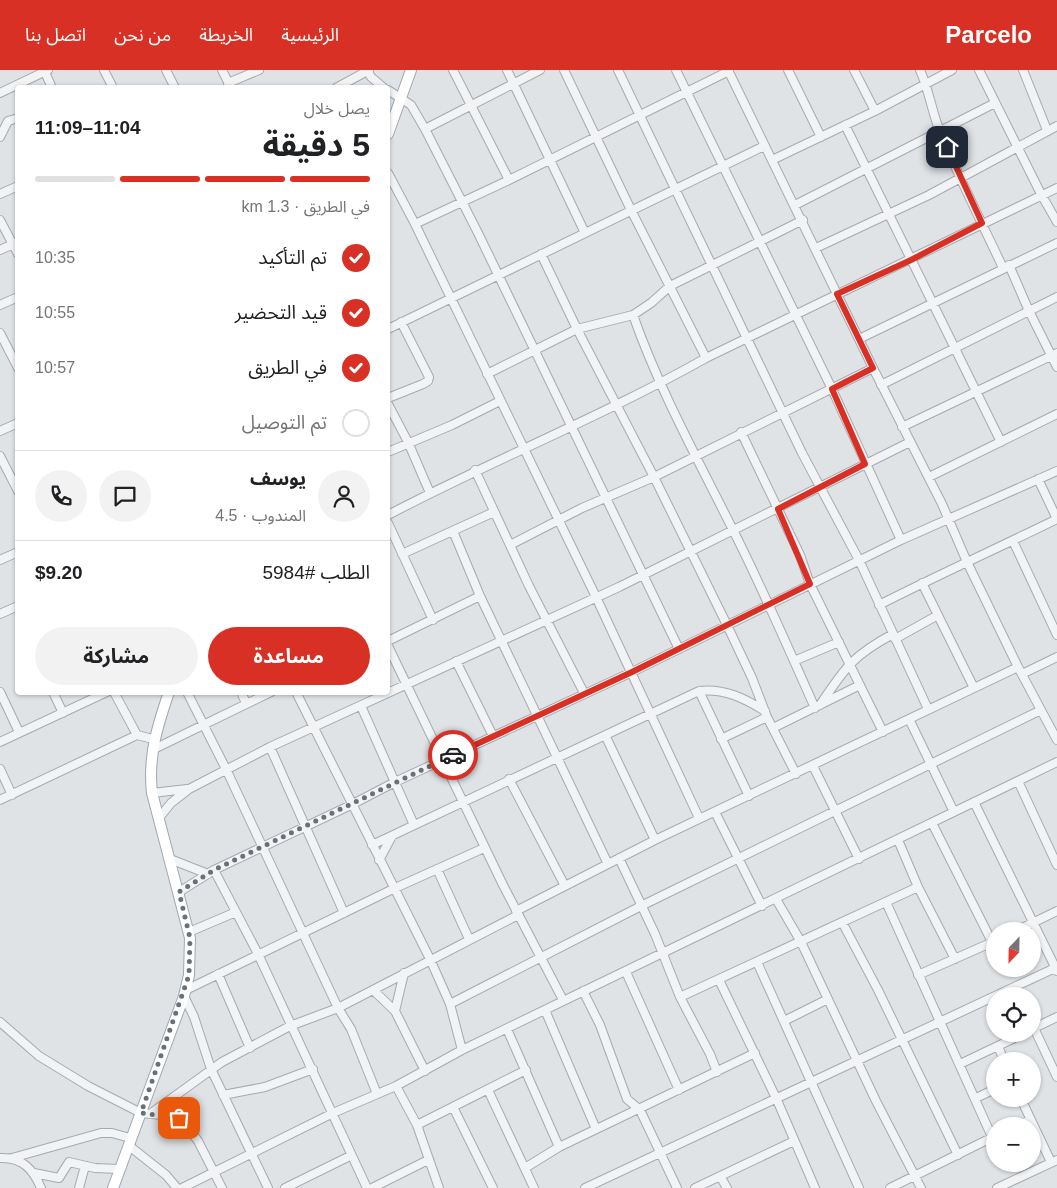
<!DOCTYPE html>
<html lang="ar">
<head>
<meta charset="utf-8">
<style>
  :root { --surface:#fff; --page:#f2f2f2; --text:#202124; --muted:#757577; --line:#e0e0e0; --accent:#d93025 }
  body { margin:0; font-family:Helvetica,"Noto Sans Arabic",sans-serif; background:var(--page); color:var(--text); direction:rtl; height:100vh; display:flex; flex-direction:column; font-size:19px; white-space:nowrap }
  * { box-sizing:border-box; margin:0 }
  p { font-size:16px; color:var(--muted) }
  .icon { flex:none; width:28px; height:28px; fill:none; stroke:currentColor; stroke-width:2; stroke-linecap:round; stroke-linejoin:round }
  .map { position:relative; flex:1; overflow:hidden; direction:ltr }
  .drawer { position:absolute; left:15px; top:15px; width:375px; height:610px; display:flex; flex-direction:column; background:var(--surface); border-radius:5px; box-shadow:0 1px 4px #0004; direction:rtl }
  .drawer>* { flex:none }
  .needle { width:32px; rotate:202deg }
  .fabs { position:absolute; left:986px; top:852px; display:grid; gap:10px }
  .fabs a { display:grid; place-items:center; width:55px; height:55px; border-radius:50%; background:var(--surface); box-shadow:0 1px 4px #0004; font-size:25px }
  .pin { position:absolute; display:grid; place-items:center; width:42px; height:42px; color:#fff; margin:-21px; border-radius:10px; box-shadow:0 2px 8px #0006 }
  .courier { position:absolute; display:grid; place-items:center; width:50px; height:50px; margin:-25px; border:4px solid #d93025; border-radius:50%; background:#fff; color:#222; box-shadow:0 1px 6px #0007 }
  .headline em { font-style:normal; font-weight:700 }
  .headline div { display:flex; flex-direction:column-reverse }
  .headline { display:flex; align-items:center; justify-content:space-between; height:85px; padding:0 20px }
  h1 { font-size:32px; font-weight:700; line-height:38px }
  .bar { display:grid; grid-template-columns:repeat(4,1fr); gap:8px 5px; align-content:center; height:60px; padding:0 20px }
  .bar i { height:6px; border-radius:4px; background:var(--line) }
  .bar .current { background:var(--accent) }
  .bar p { grid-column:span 4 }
  .line { display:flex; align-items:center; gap:12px; padding:0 20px; border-top:1px solid var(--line) }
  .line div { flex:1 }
  .round { display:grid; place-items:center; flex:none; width:52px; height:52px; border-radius:26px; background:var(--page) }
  ol { padding:0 20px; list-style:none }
  li { display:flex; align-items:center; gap:15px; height:55px }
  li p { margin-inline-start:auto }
  li .icon { padding:5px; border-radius:50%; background:var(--accent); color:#fff; stroke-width:4 }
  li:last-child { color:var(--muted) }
  li i { width:28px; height:28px; border:2px solid var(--line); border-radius:50% }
  .cta { display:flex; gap:10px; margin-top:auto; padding:10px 20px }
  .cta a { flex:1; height:58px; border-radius:30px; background:var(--accent); color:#fff; font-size:20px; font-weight:700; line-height:58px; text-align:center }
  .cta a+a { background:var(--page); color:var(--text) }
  header { display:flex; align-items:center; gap:30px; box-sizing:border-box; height:70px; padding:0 25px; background:var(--accent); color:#fff }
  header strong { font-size:24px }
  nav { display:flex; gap:28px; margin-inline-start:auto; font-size:18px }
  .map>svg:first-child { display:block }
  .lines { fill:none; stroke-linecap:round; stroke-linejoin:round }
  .minor-casing { stroke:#a5aaaf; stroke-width:10 }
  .major-casing { stroke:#9fa8b1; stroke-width:12 }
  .minor { stroke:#f1f3f5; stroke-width:8 }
  .major { stroke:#fff; stroke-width:10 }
  .done { stroke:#697077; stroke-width:5; stroke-dasharray:0 9 }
  .route { stroke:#d93025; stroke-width:6 }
</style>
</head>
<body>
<header>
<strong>Parcelo</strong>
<nav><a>الرئيسية</a><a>الخريطة</a><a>من نحن</a><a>اتصل بنا</a></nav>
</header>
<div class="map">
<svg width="1057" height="1118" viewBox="0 0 1057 1118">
  <rect width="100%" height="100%" fill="#dfe3e6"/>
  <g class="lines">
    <g class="minor-casing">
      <path id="minor" d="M104,0L113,18
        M166,0L175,18
        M222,0L231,18
        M367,0L371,7L384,18
        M453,0L509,110
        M507,0L585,163
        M564,0L631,140L706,288
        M618,0L802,383L859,490L928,639
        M676,0L832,319L901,470
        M728,0L873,298L942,434L967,492L1018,597L1057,670
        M788,0L821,67
        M854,0L875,41
        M920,0C929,20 932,42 940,62C959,108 982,153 1003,198
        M979,0L1041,124L1057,152
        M1023,0L1047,60
        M45,2L52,18
        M228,13L259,0
        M336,18L369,0
        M388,20L411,35L425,59L478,163L679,579
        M0,23L48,0
        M845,55L1001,372
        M425,59L540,0
        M0,67L8,51L18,48
        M772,90L875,41L952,0
        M388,103L415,154L596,527L699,748
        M0,124L18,116
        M795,135L995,33
        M0,150L18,184
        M415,154L509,110L729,1
        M816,178L929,125L1057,56
        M0,180L18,172
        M541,184L577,259L654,407L727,555L752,608L767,647L796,704
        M1009,195L1029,241L1057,297
        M0,235L18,227
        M633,245C659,319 697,388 732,458C762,517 788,578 815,638
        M388,259L764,76
        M0,263L18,298
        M859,269L1057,173
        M487,304L577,259L633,245L651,233L670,216L803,150
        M881,315L1057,227
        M388,328L423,314L428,311L429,307L401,252
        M388,334L408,372L430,423
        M902,357L1057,283
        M0,361L18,353
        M741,362L800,485L810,514L883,662
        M388,382L452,355L500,331
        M0,386L18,421
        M475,400L529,516L584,623
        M929,407L1057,344
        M388,445C493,390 603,346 706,288L1057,118
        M388,453L433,550
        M453,461L480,526L608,794
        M1013,471L1057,565
        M510,475L582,438L654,407L873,298
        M402,484L494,442
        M0,490L18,482
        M922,513L974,618
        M879,535C938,505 998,478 1057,449L1038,409
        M0,544L18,536
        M895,569L938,545
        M388,571L480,526
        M388,576L503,815L563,930
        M456,591L493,666
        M794,591L839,572
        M1022,604L1057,587
        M699,621L749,726
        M0,622L19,662
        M53,622L63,643
        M114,622L137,665L153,669
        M187,622L226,699L338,938L351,959L377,1024
        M241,622L246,633
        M296,622L430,889L450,934L462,980
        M820,635C845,598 852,586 893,564
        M361,636L414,755
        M909,649L954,742
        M773,658L860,615
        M606,667L655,770
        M721,669L767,647
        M0,672L107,622
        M270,677L344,843
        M152,680L271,622
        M813,696L859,789
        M0,699L12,725
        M509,709L565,816
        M1018,711L1057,795
        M152,723L187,719
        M0,730L137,665
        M974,732L1057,901
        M715,742L762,836
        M159,748L171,733L189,719L270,677L619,517L910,372
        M932,753L992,872
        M898,770L918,817L955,889
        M372,775L699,621C724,618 744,628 765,641
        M619,788L655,864L680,927L710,984L717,1002
        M170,789L208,804
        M379,790L392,766
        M437,799L469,869
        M214,800L258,884L367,1118
        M179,822L214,800L351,735L395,712L632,602L901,470L1057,401
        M776,829L801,872L876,1031L921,1118
        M886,832L992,1067
        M516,841L655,770L1018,597
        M842,852L878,920L958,1085
        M1016,861L1057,841
        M189,862L236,842
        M757,892L859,1118
        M626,902L679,1020
        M218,904L250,978
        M918,905L995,871
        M719,910L777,1030L815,1118
        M186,920L393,819L484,778
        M373,920L395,941L425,1001
        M583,921L600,955L627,1029L640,1040L677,1118
        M184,926L194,947L211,999L268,1118
        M680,927L918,817
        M450,934L643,835L1041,640
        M545,940L596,1059
        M395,941L404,903
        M784,951L828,929
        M0,952L39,986L88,1016L141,1043L172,1046L185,1053L198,1071L222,1118
        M1034,958L1057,1007
        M507,959L559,1077L525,1098
        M1032,959L1057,947
        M998,976L1004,991
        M960,994L1023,964
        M396,1016L417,1055L439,1118
        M488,1020L534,1118
        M223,1025L265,1017L313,999
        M976,1028L995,1019
        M1021,1029L1051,1092
        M453,1037L493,1118
        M150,1044L222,992L290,956L338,938L518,845
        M417,1055L526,1000
        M1016,1056L1030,1050
        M128,1075L166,1105L177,1118
        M559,1077L755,983
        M0,1088C22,1087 33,1099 41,1118
        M12,1088L101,1063H112L130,1068
        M34,1103L59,1108L69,1092L95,1098L119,1099
        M720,1106L727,1118
        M79,1118L85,1096
        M182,1118L333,1043L396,1016L462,980L1057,692
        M285,1118L350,1086
        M372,1118L428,1090
        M585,1118L1057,897
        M695,1118L794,1071
        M890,1118L995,1066
        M997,1118L1057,1090"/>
    </g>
    <g class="major-casing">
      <path id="major" d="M388,64L411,0
        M113,1118L184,926L189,905L190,868L152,723C148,686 157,657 169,622"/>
    </g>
    <use href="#minor" class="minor"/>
    <use href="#major" class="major"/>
  </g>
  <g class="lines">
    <path class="done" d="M179,1048L141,1043L189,905L190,868L179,822L214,800L453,685"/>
    <path class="route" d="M453,685L632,602L810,514L778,439L865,394L832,319L873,298L837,224L911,190L982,153L947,77"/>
  </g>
</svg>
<div class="fabs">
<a><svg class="needle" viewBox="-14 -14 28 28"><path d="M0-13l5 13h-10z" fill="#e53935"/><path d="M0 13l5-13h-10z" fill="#757577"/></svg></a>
<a><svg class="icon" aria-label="locate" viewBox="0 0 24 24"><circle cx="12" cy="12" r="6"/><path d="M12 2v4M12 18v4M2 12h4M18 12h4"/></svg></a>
<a>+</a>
<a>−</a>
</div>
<div class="pin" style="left:179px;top:1048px;background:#ea580c"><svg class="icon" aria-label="bag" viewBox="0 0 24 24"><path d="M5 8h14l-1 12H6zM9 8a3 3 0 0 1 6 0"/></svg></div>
<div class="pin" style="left:947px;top:77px;background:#1f2937"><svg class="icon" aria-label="home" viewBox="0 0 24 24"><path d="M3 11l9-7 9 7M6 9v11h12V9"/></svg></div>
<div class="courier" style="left:453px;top:685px"><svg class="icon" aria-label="car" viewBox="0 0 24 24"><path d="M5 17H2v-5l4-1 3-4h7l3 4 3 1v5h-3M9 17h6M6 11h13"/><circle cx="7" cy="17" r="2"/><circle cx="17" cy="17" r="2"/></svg></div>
<section class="drawer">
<div class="headline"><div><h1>5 دقيقة</h1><p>يصل خلال</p></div><em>11:04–11:09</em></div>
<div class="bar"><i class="current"></i><i class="current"></i><i class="current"></i><i></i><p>في الطريق · 1.3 km</p></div>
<ol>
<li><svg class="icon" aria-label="check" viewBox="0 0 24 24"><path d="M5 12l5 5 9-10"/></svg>تم التأكيد<p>10:35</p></li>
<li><svg class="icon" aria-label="check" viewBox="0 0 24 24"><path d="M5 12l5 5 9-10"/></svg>قيد التحضير<p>10:55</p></li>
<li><svg class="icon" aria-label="check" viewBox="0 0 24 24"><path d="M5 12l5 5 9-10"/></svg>في الطريق<p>10:57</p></li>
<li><i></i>تم التوصيل</li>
</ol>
<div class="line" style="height:90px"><a class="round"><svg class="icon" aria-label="person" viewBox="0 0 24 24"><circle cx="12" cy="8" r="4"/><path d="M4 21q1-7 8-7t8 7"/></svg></a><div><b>يوسف</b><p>المندوب · 4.5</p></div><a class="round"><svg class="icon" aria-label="chat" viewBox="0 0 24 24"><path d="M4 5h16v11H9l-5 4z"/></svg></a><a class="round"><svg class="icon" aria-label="phone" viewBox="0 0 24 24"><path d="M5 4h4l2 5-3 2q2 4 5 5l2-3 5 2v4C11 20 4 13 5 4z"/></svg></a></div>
<div class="line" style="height:65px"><div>الطلب #5984</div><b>$9.20</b></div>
<div class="cta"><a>مساعدة</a><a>مشاركة</a></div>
</section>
</div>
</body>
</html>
